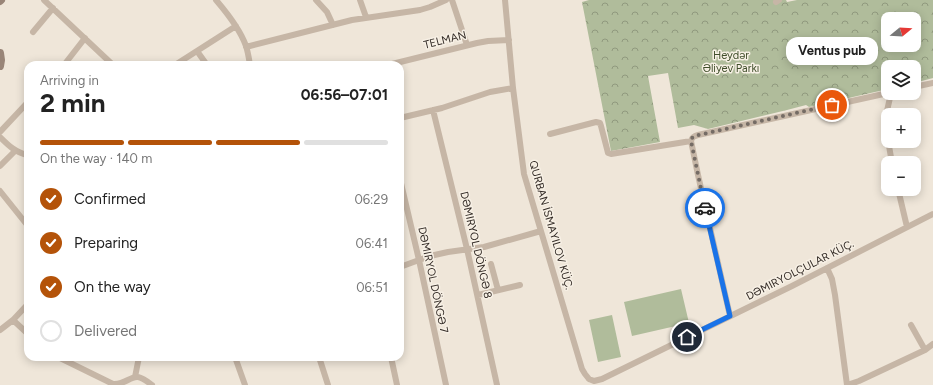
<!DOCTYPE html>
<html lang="en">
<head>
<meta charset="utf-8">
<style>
  :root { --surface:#fff; --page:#f6f6f6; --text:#222; --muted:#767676; --line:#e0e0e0; --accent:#b45309 }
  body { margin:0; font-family:Figtree,sans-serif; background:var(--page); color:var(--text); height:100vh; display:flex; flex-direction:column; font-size:15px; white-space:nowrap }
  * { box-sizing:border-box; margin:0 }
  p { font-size:13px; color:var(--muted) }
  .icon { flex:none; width:22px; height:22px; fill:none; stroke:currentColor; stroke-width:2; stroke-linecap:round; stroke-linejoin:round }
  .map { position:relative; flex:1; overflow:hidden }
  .details { position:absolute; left:24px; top:61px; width:380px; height:300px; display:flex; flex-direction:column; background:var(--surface); border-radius:12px; box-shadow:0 2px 10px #0003 }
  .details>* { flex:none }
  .needle { width:26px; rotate:72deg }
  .buttons { position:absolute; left:881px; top:12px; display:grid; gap:8px }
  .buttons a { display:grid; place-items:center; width:40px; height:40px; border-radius:8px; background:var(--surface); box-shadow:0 2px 10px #0003; font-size:20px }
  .pin { position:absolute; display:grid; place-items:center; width:34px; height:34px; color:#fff; margin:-17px; border:2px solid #fff; border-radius:50%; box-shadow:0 1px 4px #0007 }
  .courier { position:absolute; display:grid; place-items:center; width:40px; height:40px; margin:-20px; border:3px solid #1a73e8; border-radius:50%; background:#fff; color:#222; box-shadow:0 1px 5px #0007 }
  .bubble { position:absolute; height:28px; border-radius:12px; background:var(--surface); box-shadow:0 2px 10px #0003; font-size:13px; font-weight:700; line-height:28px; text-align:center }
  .overview em { font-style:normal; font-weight:700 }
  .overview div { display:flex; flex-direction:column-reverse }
  .overview { display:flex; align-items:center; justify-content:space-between; height:68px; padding:0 16px }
  h1 { font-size:26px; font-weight:700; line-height:30px }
  .bar { display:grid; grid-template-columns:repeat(4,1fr); gap:6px 4px; align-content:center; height:48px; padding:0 16px }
  .bar i { height:5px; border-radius:3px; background:var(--line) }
  .bar .active { background:var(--accent) }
  .bar p { grid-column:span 4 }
  ol { padding:0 16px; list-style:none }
  li { display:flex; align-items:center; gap:12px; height:44px }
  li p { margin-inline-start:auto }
  li .icon { padding:4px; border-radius:50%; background:var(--accent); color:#fff; stroke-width:4 }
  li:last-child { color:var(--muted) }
  li i { width:22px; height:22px; border:2px solid var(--line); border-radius:50% }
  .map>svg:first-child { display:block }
  .green { fill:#b0bc9b }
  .forest { fill:url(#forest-crowns); fill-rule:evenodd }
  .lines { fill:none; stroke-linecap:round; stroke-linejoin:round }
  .street { stroke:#c6b6a6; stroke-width:6 }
  .secondary { stroke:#998578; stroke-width:8 }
  .done { stroke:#756c65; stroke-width:4; stroke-dasharray:0 7.2 }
  .route { stroke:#1a73e8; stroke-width:5 }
  .labels { text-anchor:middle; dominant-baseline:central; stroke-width:3; stroke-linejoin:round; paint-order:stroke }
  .street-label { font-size:11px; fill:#332b26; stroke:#f7f0e5 }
  .park-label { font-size:11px; fill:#414f2c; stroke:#f7f0e5 }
</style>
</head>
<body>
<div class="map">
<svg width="933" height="385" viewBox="0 0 933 385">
  <defs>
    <pattern id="forest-crowns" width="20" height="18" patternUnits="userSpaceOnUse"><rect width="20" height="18" fill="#b0bc9b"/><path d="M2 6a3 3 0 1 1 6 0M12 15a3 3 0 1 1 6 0" fill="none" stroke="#90997e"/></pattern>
  </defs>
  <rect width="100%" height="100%" fill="#efe6d9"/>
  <path class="green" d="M681,289L689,323L632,336L624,302Z
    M612,315L621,357L598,362L589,320Z"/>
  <path class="forest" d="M589,0H786L787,2L797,0H933V78L914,83V67H888V89L809,107L806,105L787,110L708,129L694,125L678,128L668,73L648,76L660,142L611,151L582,2ZM888,19H914V45H888Z"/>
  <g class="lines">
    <path class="street" d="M44,0L113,65
      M216,0C228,14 240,29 246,46C248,52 249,59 250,65
      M316,0L327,12L333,25
      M360,0L366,17
      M452,0L467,45
      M505,0L513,88L524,174L582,369L585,374L589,379
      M776,2L779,0
      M33,32L53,8
      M246,47L352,20L420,10L430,7L446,0
      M197,51L207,65
      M64,65L85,38
      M175,65L236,26
      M388,65L477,43L488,41L509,40
      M914,87L933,83
      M891,93L887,111L886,129L892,163
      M433,110L467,249L497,385
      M400,118L442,108L490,92L513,88
      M0,132L28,102
      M550,134L596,122L600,123L601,126L607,149L608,153L611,154L691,141
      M0,137C8,145 16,153 28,155
      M0,166L15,151
      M400,179L419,260L446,385
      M898,189L907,227
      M0,191L28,226
      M491,264L498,290
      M400,267L430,256L448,252L484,247L541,231
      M827,268L832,279L835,295L847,385
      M478,295L520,285
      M730,316L698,175L691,141C692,137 694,136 698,135L888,93
      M13,320L28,334
      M911,325L925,350
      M0,330L13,320L28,304
      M58,357L113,384C125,385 130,376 138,377C143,378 148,382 152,385
      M235,357L245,385
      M319,357L328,385
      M391,357L397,385
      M135,377L139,357
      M589,379L594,381L602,379L792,286L933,214
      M847,385L859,381L925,350L933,344"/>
    <path class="secondary" d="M0,1L1,0
      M0,53L1,60L0,66"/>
  </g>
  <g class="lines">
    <path class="done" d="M705,208L691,141L692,138L694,136L832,105"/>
    <path class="route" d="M687,337L730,316L705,208"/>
  </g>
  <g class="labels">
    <g class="street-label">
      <text transform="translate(445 40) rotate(-14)">TELMAN</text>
      <text transform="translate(551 225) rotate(74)">QURBAN İSMAYILOV KÜÇ.</text>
      <text transform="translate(476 245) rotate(77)">DƏMIRYOL DÖNGƏ 8</text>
      <text transform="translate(800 270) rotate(-27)">DƏMIRYOLÇULAR KÜÇ.</text>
      <text transform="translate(433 280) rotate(78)">DƏMIRYOL DÖNGƏ 7</text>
    </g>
    <g class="park-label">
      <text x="731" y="55">Heydər<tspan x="731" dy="13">Əliyev Parkı</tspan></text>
    </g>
  </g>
</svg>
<div class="buttons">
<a><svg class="needle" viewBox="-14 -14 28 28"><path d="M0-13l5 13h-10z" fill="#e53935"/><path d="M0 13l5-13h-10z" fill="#767676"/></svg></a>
<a><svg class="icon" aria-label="layers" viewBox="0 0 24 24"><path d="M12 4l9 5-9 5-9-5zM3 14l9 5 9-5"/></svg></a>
<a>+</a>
<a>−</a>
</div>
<div class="pin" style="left:832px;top:105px;background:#ea580c"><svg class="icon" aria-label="bag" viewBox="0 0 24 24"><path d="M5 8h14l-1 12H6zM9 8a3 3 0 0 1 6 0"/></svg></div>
<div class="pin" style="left:687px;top:337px;background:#1f2937"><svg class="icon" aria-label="home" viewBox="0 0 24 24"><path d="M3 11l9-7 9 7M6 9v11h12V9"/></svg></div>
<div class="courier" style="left:705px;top:208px"><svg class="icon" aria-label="car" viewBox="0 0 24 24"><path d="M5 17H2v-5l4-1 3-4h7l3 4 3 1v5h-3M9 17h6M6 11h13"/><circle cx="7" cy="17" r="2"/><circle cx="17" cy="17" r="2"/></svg></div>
<div class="bubble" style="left:786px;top:37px;width:92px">Ventus pub</div>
<section class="details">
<div class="overview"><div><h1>2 min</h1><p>Arriving in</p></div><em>06:56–07:01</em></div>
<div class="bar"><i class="active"></i><i class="active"></i><i class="active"></i><i></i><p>On the way · 140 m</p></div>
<ol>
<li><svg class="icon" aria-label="check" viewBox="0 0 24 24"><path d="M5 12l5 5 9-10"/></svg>Confirmed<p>06:29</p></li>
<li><svg class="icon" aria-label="check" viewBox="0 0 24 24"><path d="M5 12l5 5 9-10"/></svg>Preparing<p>06:41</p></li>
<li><svg class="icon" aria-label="check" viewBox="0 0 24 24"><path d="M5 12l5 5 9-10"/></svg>On the way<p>06:51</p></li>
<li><i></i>Delivered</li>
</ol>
</section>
</div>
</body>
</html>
